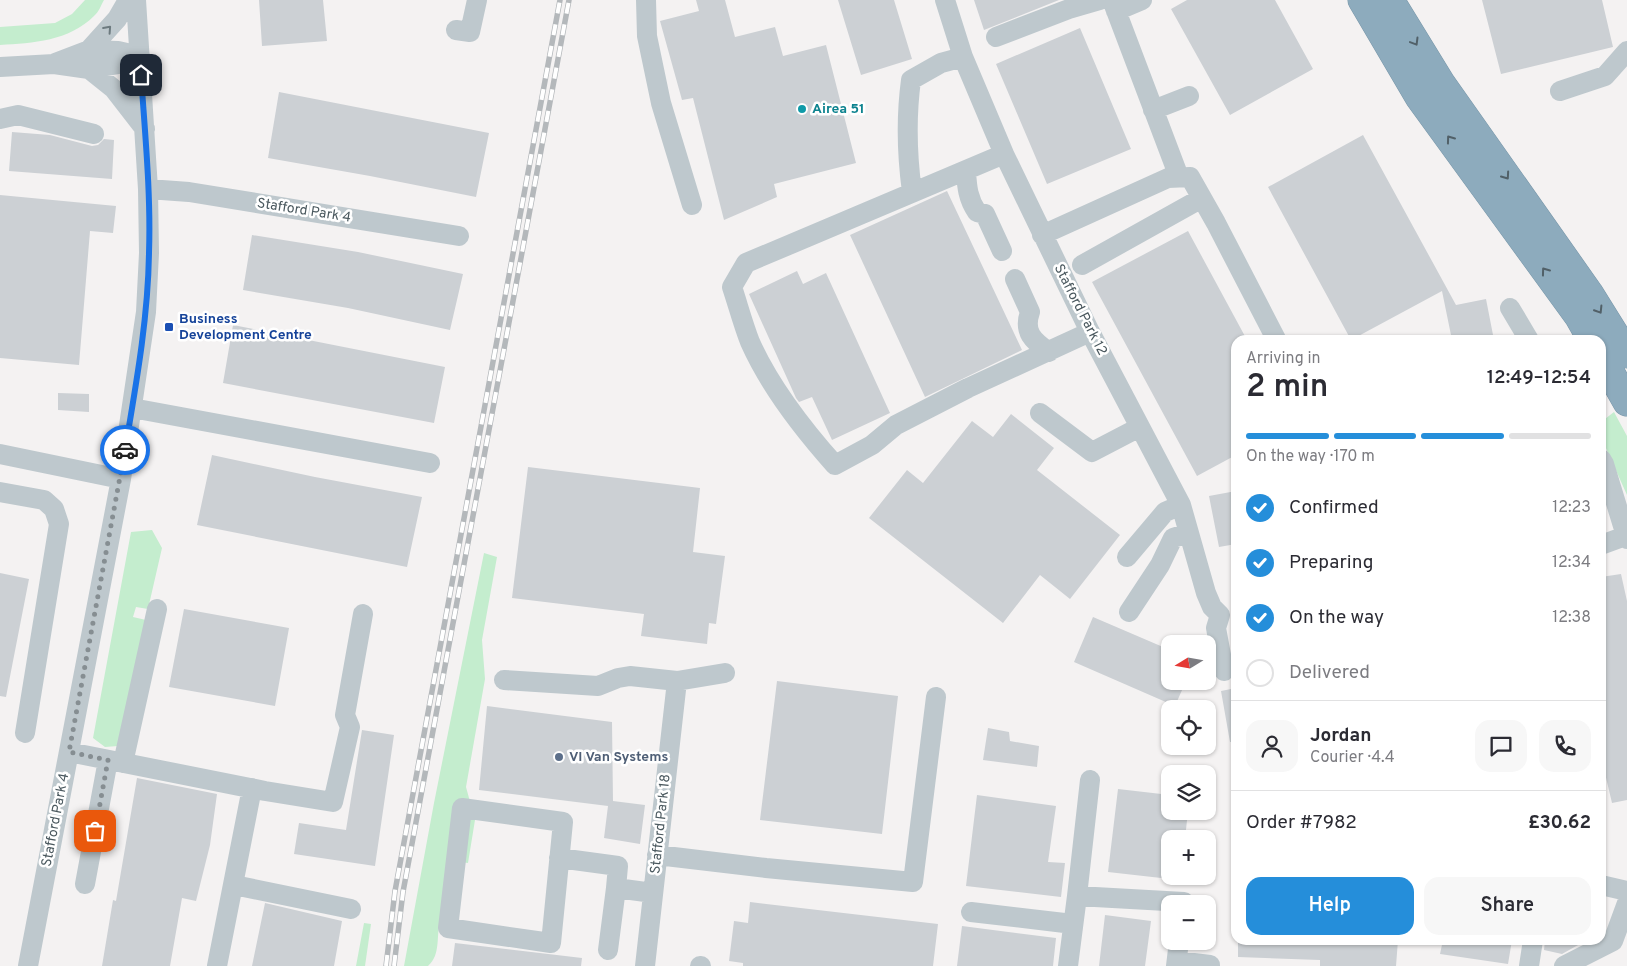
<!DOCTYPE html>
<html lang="en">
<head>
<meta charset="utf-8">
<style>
  :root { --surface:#fff; --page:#f7f7f7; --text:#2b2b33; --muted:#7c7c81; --line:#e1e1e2; --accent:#258eda }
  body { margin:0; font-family:Overpass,sans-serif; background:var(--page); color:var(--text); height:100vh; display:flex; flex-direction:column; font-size:19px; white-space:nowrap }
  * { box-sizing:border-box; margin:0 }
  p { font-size:16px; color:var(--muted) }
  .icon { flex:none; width:28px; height:28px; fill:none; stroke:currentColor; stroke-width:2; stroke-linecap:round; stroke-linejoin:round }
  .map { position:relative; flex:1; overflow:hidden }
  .details { position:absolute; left:1231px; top:335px; width:375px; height:610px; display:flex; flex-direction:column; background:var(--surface); border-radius:15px; box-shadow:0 1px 4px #0004 }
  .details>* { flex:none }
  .needle { width:32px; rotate:259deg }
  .fabs { position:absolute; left:1161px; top:635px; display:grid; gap:10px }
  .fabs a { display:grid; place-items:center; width:55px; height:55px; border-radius:10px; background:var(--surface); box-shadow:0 1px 4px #0004; font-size:25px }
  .pin { position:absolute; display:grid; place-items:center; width:42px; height:42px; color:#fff; margin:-21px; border-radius:10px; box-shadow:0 2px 8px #0006 }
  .courier { position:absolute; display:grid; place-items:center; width:50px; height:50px; margin:-25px; border:4px solid #1a73e8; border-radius:50%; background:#fff; color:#222; box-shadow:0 1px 6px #0007 }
  .summary em { font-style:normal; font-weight:600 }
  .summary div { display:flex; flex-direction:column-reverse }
  .summary { display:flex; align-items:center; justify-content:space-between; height:85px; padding:0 15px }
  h1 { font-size:32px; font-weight:600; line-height:38px }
  .bar { display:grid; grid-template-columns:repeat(4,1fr); gap:8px 5px; align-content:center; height:60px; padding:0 15px }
  .bar i { height:6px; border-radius:4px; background:var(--line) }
  .bar .active { background:var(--accent) }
  .bar p { grid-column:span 4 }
  .line { display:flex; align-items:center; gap:12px; padding:0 15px; border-top:1px solid var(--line) }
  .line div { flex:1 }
  .round { display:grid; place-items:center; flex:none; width:52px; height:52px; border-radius:15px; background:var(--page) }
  ol { padding:0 15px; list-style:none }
  li { display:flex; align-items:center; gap:15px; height:55px }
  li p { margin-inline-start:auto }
  li .icon { padding:5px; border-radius:50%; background:var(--accent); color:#fff; stroke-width:4 }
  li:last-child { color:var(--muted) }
  li i { width:28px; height:28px; border:2px solid var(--line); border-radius:50% }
  .button { display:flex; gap:10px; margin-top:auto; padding:10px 15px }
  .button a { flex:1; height:58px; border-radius:15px; background:var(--accent); color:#fff; font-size:20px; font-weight:600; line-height:58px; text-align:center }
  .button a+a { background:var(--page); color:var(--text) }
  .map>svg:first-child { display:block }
  .green { fill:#c4edce }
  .building { fill:#ccd0d4 }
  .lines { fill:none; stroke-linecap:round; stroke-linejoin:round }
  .highway-casing { stroke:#7896a8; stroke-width:29 }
  .minor { stroke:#bec8cd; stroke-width:20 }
  .highway { stroke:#8dabbd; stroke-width:28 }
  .rail-casing { stroke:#b4b8bb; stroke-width:5.5 }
  .rail { stroke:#fff; stroke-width:4; stroke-dasharray:11; stroke-linecap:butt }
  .oneway { stroke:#6d7a7f }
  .oneway2 { stroke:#516068 }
  .done { stroke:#868e92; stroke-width:5; stroke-dasharray:0 9 }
  .route { stroke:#1a73e8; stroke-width:6 }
  .culture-dot { fill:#0f9aa8; stroke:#fff; stroke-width:2 }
  .transit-dot { fill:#1a4fb4; stroke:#fff; stroke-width:2 }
  .service-dot { fill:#5c6f8a; stroke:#fff; stroke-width:2 }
  .labels { text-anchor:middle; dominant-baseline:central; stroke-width:5; stroke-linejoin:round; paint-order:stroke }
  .culture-label { font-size:14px; font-weight:bold; fill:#0d838f; stroke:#fff; text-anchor:start }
  .street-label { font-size:14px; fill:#4a585e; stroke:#fff }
  .transit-label { font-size:14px; font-weight:bold; fill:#164399; stroke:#fff; text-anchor:start }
  .service-label { font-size:14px; font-weight:bold; fill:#4e5e75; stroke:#fff; text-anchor:start }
</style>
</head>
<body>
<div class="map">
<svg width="1627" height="966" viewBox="0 0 1627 966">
  <rect width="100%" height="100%" fill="#f4f2f2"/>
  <path class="green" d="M85,0H104C101,5 99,12 94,16C69,41 33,43 0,45V27L55,23L72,14Z
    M1614,412L1627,436V495L1601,437V422Z
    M152,530L162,548L148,609L136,607L133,617L146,620L118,746L105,747L93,738L131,532Z
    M484,553L497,557L482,640L485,679L466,787L475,820L468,863L460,862C454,882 446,902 440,922C436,936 441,955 428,966H404L434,803Z
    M364,923L371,924L365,966H356Z"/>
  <path class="building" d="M259,0H323L327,41L262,46Z
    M696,0H725L735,37L775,27L783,56L826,45L856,163L774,184L777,197L724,220L693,98L682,100L660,21L699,11Z
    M838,0H894L912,59L861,75Z
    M974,0H1059L984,30Z
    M1187,0H1275L1313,69L1230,115L1171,9Z
    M1482,0H1602L1613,47L1501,74Z
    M1080,28L1131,149L1047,184L996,64Z
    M279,92L489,133L476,197L370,176L268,158Z
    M12,132L50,135L92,146L98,145L104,139L114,140L112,179L9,171Z
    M1363,135L1456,305L1486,299L1494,340H1452L1442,291L1351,340L1268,187Z
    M947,191L1022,350L925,397L850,235Z
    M0,195L116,206L113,233L90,231L79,365L0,358Z
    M1188,231L1247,340H1236V455L1197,476L1092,282Z
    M252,235L358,252L463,274L450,330L348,308L243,290Z
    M797,271L803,284L826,273L890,413L832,440L812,397L799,402L796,398L749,294Z
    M233,325L445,367L434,423L223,383Z
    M58,393L89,394V412L58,410Z
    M1011,414L1054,448L1037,470L1120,535L1070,599L1040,575L1003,623L869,518L907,470L923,483L972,421L993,437Z
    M212,455L315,477L422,497L407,567L197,525Z
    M528,467L700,488L693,552L725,556L716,624L709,623L707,644L641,636L644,614L512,598Z
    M1236,491V544L1219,547L1209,496Z
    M0,573L29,579L6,697L0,696Z
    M1621,574L1627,601V800L1612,803L1603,765L1601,764V577Z
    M184,609L289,628L275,706L169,687Z
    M1093,617L1170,650V681H1186L1175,706L1074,662Z
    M777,681L898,696L882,834L760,820Z
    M1236,688V742H1230L1221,691Z
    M487,706L612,722L613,801L645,805L640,844L604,838L608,806L479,790Z
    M988,728L1009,732L1010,741L1039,746L1037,767L983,760Z
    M362,730L394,735L375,866L294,854L299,823L346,830Z
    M137,778L217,794L210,845L196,901L182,898L170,966H102L113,900L116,901Z
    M1118,789L1170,795V811H1188L1185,839H1170V879L1108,872Z
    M977,795L1056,806L1048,862L1065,863L1061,897L966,886Z
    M750,902L938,924L933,966H743V963L729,961L734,921L748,923Z
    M265,903L342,921L334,966H252Z
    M1105,915L1151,921L1145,966H1099Z
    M962,926L1056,938L1053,966H957Z
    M1238,940H1398L1396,966H1320V960L1238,957Z
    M1443,940H1512L1508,964L1440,954Z
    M1545,940H1587L1562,954L1544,950Z
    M455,943L582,958L581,966H452Z"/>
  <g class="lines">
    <g class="highway-casing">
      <path id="highway" d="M1362,0L1419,97L1579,317L1592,340
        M1390,0L1441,83L1589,293L1627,354
        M1601,356L1627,402"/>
    </g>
    <path class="minor" d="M646,0L647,36L661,103L692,205
      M945,0L963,57L1004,154L1090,332L1181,505L1206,593L1212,607L1220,615L1216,628L1224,671
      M1112,0L1179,177
      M1116,11L1142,0
      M456,30L470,32L477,0
      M996,37L1069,9L1100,0
      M89,50L118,51L140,56
      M55,63L89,50L117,19L128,0
      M0,67L54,64L89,69L114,89L145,129
      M89,69L119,64L140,56
      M1560,91L1605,76L1627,51
      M1153,110L1189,96
      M0,119L18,115L94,134
      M1004,154L746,263L732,287C738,305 743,324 750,342C770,387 802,428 835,465L872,445L896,425L968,388L1090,332
      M966,172C967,187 968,199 977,212L985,214L1002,251
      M148,189L189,192L459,236
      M912,192C907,155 906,117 911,80L941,63L963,57
      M1042,235L1168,178L1190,177L1216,223L1276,339
      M1082,265L1202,198
      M1015,279L1030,312C1023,332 1033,341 1049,352
      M1510,308L1529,340
      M132,408L430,463
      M1040,413L1092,452L1140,427
      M0,454L121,479
      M1601,459L1604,464L1627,539
      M0,492L44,500L54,509L59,524L25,733
      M1601,545L1625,536
      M1127,557L1165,512L1181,505
      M1129,612L1160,565L1173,538L1188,533
      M504,680L598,686L618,678L630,676L677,681L725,673
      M69,752L265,791L333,802L350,727L345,715L363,614
      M123,763L157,609
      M462,808L563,822L551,943L448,928Z
      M657,855L766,868L913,882L936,697
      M559,858L618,866L616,888L653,893
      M85,884L108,760
      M234,885L351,909
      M1601,885L1627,891
      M1077,896L1090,780
      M971,912L1073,924
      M608,950L616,888
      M1177,961L1210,965
      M28,966L121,479L146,312L149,253L148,189L136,0
      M217,966L252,788
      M645,966L677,681
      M700,966H701
      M1068,966L1077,896L1184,902L1183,904
      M1176,966L1179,941
      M1529,966L1533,940
      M1564,966L1613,941L1627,903"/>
    <use href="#highway" class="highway"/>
    <g class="rail-casing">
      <path id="rail" d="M386,966L395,891L560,0
        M394,966L403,892L569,0"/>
    </g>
    <use href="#rail" class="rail"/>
  </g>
  <defs><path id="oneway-chevron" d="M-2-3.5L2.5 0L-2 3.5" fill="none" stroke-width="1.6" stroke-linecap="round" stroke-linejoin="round" transform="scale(1.25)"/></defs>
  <use class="oneway" href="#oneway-chevron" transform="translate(108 29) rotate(-48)"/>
  <g class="oneway2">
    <use href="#oneway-chevron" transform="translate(1415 42) rotate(59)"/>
    <use href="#oneway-chevron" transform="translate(1450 139) rotate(-126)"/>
    <use href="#oneway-chevron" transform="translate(1506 176) rotate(55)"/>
    <use href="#oneway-chevron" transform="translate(1545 271) rotate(-126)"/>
    <use href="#oneway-chevron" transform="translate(1599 310) rotate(58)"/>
  </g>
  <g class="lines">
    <path class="done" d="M95,831L108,760L69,752L125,450"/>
    <path class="route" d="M125,450C136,385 148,319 149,253C151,194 145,134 141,75"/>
  </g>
  <circle class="culture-dot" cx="802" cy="109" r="5"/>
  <rect class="transit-dot" x="164" y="322" width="10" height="10" rx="2.5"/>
  <circle class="service-dot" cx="559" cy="757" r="5"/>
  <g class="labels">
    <g class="culture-label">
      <text x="812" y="109">Airea 51</text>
    </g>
    <g class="street-label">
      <text transform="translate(304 211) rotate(9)">Stafford Park 4</text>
      <text transform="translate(1080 310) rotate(63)">Stafford Park 12</text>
      <text transform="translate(56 820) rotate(-79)">Stafford Park 4</text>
      <text transform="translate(661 824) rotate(-84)">Stafford Park 18</text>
    </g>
    <g class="transit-label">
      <text x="179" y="319">Business<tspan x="179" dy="16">Development Centre</tspan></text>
    </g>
    <g class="service-label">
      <text x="569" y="757">VI Van Systems</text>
    </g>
  </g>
</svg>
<div class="fabs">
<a><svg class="needle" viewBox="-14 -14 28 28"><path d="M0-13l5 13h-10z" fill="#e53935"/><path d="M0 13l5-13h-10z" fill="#7c7c81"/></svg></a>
<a><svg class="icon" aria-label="locate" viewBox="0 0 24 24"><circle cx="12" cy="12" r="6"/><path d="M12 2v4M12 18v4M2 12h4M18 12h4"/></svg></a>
<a><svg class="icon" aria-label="layers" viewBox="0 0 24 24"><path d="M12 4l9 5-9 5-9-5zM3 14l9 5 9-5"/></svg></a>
<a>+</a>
<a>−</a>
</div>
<div class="pin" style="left:95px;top:831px;background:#ea580c"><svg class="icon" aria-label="bag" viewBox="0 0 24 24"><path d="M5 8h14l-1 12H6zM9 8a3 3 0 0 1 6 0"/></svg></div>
<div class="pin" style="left:141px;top:75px;background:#1f2937"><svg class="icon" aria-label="home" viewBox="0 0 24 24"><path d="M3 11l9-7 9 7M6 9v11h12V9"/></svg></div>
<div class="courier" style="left:125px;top:450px"><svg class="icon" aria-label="car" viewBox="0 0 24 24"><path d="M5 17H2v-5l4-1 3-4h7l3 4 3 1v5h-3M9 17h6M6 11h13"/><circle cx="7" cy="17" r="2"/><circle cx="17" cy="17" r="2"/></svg></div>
<section class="details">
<div class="summary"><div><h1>2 min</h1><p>Arriving in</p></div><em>12:49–12:54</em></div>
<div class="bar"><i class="active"></i><i class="active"></i><i class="active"></i><i></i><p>On the way · 170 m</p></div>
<ol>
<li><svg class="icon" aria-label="check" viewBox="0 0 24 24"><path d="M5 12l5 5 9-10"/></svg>Confirmed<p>12:23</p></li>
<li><svg class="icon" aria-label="check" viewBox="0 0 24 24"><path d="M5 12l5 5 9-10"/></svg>Preparing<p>12:34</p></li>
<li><svg class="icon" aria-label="check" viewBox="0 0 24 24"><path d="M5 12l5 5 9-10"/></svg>On the way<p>12:38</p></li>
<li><i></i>Delivered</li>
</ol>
<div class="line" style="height:90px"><a class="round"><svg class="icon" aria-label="person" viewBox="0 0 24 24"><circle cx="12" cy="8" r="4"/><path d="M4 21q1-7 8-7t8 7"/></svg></a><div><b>Jordan</b><p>Courier · 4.4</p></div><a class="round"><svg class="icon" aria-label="chat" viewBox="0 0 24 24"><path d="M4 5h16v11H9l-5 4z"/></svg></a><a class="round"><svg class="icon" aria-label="phone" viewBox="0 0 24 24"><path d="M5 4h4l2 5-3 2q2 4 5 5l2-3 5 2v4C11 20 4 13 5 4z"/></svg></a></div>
<div class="line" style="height:65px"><div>Order #7982</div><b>£30.62</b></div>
<div class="button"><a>Help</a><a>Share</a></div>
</section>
</div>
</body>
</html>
